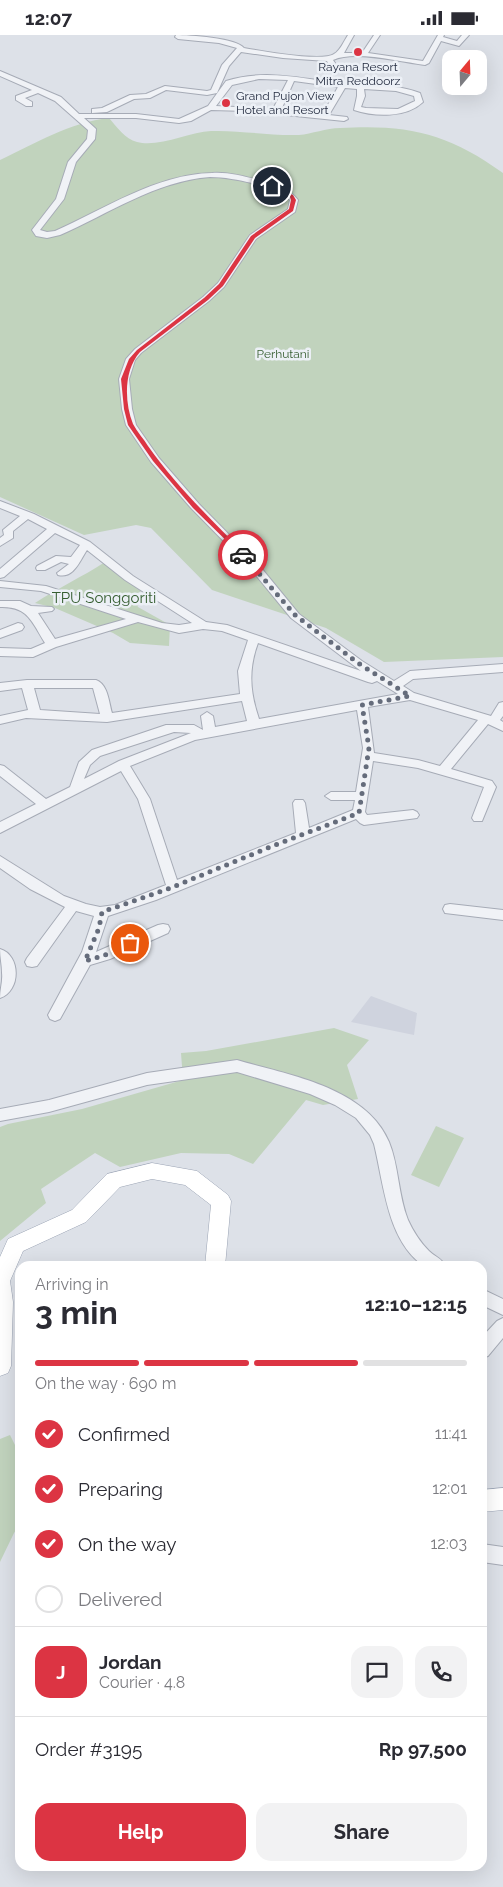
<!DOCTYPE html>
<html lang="en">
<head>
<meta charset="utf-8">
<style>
  :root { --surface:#fff; --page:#f2f2f3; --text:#2b2b33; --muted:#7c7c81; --line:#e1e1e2; --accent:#dc3443 }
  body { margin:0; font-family:Raleway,sans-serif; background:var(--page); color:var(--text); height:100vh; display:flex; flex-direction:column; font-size:19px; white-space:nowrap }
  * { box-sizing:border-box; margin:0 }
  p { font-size:16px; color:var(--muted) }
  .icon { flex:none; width:28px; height:28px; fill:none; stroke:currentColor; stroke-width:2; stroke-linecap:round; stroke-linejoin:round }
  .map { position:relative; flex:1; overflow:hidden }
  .panel { position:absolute; left:15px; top:1226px; width:472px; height:610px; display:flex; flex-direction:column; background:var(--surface); border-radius:15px; box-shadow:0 5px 20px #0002 }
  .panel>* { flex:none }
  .needle { width:32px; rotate:19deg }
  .buttons { position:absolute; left:442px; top:15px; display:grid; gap:10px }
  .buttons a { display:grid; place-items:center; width:45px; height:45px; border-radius:10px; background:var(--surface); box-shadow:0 5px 20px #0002; font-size:25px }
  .pin { position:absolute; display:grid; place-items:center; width:42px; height:42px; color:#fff; margin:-21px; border:2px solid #fff; border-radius:50%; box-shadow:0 1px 5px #0007 }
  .courier { position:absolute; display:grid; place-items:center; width:50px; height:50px; margin:-25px; border:4px solid #dc3443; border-radius:50%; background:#fff; color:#222; box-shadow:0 1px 6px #0007 }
  .head em { font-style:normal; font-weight:700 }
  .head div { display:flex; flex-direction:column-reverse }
  .head { display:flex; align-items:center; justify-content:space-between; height:85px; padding:0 20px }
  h1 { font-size:32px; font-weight:700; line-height:38px }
  .bar { display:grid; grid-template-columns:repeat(4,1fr); gap:8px 5px; align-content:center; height:60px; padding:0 20px }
  .bar i { height:6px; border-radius:4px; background:var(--line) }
  .bar .active { background:var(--accent) }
  .bar p { grid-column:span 4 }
  .line { display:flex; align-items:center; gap:12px; padding:0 20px; border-top:1px solid var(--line) }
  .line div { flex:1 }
  .round { display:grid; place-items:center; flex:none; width:52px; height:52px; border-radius:15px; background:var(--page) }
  ol { padding:0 20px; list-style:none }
  li { display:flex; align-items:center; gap:15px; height:55px }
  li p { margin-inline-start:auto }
  li .icon { padding:5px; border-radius:50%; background:var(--accent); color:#fff; stroke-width:4 }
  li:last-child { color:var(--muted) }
  li i { width:28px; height:28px; border:2px solid var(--line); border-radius:50% }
  .button { display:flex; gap:10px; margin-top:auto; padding:10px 20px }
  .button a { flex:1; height:58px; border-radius:15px; background:var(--accent); color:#fff; font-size:20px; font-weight:700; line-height:58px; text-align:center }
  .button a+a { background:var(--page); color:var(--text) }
  .status { display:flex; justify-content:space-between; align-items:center; height:35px; padding:0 25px; background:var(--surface); direction:ltr }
  .status svg { height:14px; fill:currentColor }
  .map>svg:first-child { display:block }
  .built { fill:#cfd3de }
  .green { fill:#c1d3bd }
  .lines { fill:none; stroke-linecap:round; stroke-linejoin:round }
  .minor-casing { stroke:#a6abb6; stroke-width:2 }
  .major-casing { stroke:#9ba4b5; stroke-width:1 }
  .minor { fill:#f0f2f6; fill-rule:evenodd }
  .major { fill:#fff; fill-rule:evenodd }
  .route { fill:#dc3443 }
  .done { stroke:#656c7b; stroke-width:5; stroke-dasharray:0 9 }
  .poi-dot { fill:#dc3443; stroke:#ecf0f6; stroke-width:2 }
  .labels { text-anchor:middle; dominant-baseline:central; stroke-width:5; stroke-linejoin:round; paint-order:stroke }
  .far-poi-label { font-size:12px; fill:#252d41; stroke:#ecf0f6 }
  .far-park-label { font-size:12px; fill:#365e31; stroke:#ecf0f6 }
  .park-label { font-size:15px; fill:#365e31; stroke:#ecf0f6 }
</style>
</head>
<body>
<div class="status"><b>12:07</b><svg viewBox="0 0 49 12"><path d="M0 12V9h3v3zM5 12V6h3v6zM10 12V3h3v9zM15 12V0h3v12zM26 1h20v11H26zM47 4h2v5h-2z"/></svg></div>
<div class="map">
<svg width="503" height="1852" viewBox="0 0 503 1852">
  <rect width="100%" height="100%" fill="#dde1e8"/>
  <path class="built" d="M371,961L417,978L414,1000L351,987Z"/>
  <path class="green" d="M109,83C117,92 125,104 137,107C158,113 189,97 211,96C240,95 270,101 299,100C312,99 326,93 340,93C407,89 448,98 503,138V622L384,627L326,593L212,555L151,493L136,490L84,500L0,462V125C34,109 71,87 109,83Z
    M105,527L144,555L133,560L138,572L170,590L169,611L130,608L113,598L55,573L35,568C58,553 82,542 105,527Z
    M334,993L369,1005L347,1030L358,1064L323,1070L306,1065L253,1129L229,1119L181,1118L120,1132L95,1118L41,1154L46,1168L0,1206V1092L8,1089L82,1074L183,1045L181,1018L206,1016Z
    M436,1091L464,1103L439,1152L411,1140Z
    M10,1400L20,1420V1489L14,1498L0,1527V1404Z"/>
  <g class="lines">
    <g class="minor-casing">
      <path id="minor" d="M176,0C189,0 236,3 244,13C261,16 322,27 334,19C340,16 344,6 348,0H354L344,18H362L374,0H380L368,18L423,26L438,0H444L443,2L457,6L462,0H469L459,11L441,6L429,28L425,30C400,27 356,15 333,25L339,34L335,36H332L327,26L283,23L241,17L229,31L217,58L207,60L166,55L150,63L134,64L107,77L92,78V74L102,73L130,60L146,59L165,51L207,56L211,55L222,30L237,13L219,8L178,4L175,2Z
        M0,36L61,62L79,79H136L179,84L208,71L226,46C267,33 306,45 348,49C372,51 396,49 420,58L423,67C406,83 375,82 354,75L357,61V54L345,53L329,80L347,82L348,84L344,86L247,76L211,75L191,86L179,88L136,83H84L96,94L95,104L76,127L64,164L40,195L47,197L55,196C105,174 156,139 212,138C228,137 243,141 258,145C273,149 288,152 298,165L295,177L256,204L224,252L209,266L141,318L135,325L129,344L132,374L136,390L159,423L199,469L258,529L299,579L362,626L394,646L410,636L503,629V637L413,644L403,651L414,658L491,681L499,668L503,667V681L500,685L503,687V696L488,689L451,734L492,746L496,752L482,786H474L472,783L484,752L418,733L373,726L365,777L367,780L413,775L417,777L419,780L417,783L364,790L360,788L356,784L156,865L108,881L96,917L158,890L163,889L168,890L170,894L168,898L110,924L90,930L60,984L55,986L50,984L48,980L82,917L94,881L76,876L37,931L32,932L27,931L25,927L27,923L65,872L30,854L0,833V821L64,861L86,869L100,872L115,870L166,850L138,764L121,736L0,798V787L36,769L0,741V730L4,731L46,764L70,752L79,727L92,715L166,690H194L203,695L201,681L207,677L213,681L215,692L247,686L242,666L107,687L26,683L0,689V681L28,675L22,653L0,656V648L27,645H96C108,649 109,668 112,678L240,659L238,636L248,605L222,596L203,594L179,598L138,587L56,612L33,622L0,621V613L31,614L45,608C32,587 28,571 0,572V566H20L31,571L52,572L54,574L52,576L38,578L55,604L126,584L41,556L0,552V546L46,551L162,588L179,590L192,588L125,545L87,515C80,525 74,544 58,540L57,538L69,529L61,527L45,535H37L36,533L37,531L56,521L71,522L80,510L55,498L4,542L0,543V534L47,494L28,484L13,496V503L0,511V503L4,500L3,495L20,481L0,473V466L34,479L90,507L133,541L206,587L227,590L361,636L291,583L250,533L191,473L151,427L126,390L122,374L119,344L126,324L135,314L203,262L218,248L250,200L288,174L290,165C280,154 266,152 252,148C239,145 224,142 210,142C156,146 108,179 60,200L47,203L36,201L32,195L56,164L68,127L87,104L88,95L55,66L38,58L25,63L32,67V71H26L16,65V61L32,55L0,41ZM259,44L288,45L273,74L216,71L232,50ZM294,46L338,52L322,80L281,75ZM364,54L396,56L414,61L415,66L398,74L366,73L361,72L365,61ZM258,608L368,647L372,648L377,646L398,659L259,684C250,657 248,635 258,608ZM34,653H93L100,679L40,675ZM410,665L478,685L440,731L418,725L374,718L368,672ZM357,675L363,713L356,757H331L325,761L331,765H355L353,775L309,793L305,768L303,765H295L293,768L296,798L177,845L150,764L130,731L195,705ZM174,697L191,698L119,726L84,744L90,730L100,721Z
        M18,588L22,589L24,592L22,595L0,603V595Z
        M450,869L503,875V885L445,878L443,874L445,870Z
        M0,914C21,920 21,956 0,963C0,954 3,946 2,938C2,930 0,922 0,914Z
        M237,1025C288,1040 366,1052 389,1107C399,1131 398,1160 408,1185C413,1196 420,1207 429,1216C435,1222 442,1223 445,1231H424C387,1206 384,1149 374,1109L370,1100L356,1083L335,1070L310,1059L237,1037L147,1050L49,1077L0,1086V1074L49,1065L147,1038Z
        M482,1254L503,1264V1280L482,1270Z
        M503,1283V1303L488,1321L482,1323V1302L497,1286Z
        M482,1509L503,1512V1530L482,1527Z"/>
    </g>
    <g class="major-casing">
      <path id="major" d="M152,1128L197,1136L228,1160L231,1166L225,1231H205L211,1170L185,1150L152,1144L120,1152L86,1187L23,1216L10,1246L13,1267L11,1331L8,1338L0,1341V1222L8,1204L72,1175L107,1139Z
        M503,1453V1475L482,1477V1455Z"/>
    </g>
    <use href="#minor" class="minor"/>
    <use href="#major" class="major"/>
  </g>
  <path class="route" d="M270,150L293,160L296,165L293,176L255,203L223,251L208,265L140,317C124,335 124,366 133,389C137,397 144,404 148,411C176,451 212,485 245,519V522H243L193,473L153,426L128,390L124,374L121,344L129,324L137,315L204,263L219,249L251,201L289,174L291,165L290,162L270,152Z"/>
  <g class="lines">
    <path class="done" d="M130,908L105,920L85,926L99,893L102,877L168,854L275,810L359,778L369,713L362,670L410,661L358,628L295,580L243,520"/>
  </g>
  <g class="poi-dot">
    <circle cx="358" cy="17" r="5"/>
    <circle cx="226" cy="68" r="5"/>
  </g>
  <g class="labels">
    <g class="far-poi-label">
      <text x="358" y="32">Rayana Resort<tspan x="358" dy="14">Mitra Reddoorz</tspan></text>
      <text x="236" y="61" text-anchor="start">Grand Pujon View<tspan x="236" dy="14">Hotel and Resort</tspan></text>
    </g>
    <g class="far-park-label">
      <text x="283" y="319">Perhutani</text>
    </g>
    <g class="park-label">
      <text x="104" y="563">TPU Songgoriti</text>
    </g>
  </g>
</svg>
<div class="buttons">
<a><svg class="needle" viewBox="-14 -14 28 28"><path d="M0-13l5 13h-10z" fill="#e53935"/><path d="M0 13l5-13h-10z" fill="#7c7c81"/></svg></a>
</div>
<div class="pin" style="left:130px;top:908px;background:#ea580c"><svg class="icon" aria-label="bag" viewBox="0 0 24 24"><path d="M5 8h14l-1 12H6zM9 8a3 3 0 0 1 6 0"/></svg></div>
<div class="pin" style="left:272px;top:151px;background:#1f2937"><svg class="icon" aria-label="home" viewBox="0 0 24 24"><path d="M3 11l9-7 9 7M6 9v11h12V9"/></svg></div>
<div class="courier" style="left:243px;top:520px"><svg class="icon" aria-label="car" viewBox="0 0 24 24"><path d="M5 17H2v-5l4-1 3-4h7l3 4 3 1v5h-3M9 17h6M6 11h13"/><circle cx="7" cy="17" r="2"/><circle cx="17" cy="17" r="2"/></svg></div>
<section class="panel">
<div class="head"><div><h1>3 min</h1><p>Arriving in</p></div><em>12:10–12:15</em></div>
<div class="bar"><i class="active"></i><i class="active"></i><i class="active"></i><i></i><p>On the way · 690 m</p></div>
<ol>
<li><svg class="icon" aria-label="check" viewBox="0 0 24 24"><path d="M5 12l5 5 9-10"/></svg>Confirmed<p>11:41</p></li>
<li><svg class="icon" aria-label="check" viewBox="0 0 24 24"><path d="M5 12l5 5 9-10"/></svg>Preparing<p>12:01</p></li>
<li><svg class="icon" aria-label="check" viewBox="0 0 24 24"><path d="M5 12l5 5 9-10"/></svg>On the way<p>12:03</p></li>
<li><i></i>Delivered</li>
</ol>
<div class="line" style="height:90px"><b class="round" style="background:var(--accent);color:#fff">J</b><div><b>Jordan</b><p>Courier · 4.8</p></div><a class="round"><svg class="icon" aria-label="chat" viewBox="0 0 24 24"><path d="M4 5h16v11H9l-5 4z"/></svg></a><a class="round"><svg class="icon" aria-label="phone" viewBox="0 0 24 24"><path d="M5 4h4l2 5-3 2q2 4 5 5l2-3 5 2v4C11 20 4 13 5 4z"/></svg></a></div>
<div class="line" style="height:65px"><div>Order #3195</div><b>Rp 97,500</b></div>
<div class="button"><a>Help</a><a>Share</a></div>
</section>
</div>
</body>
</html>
